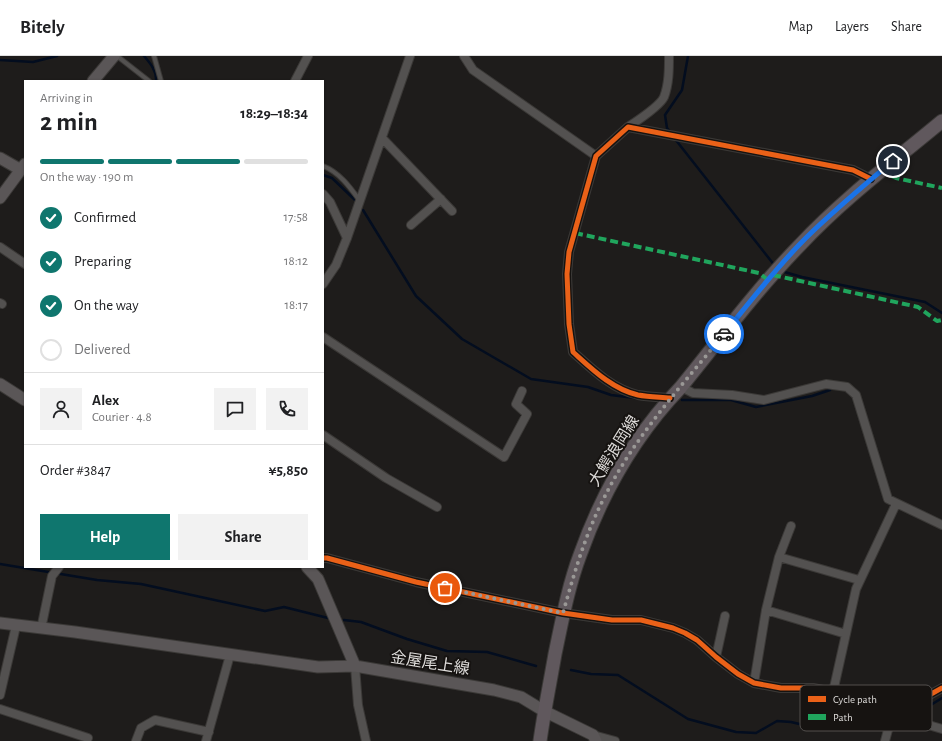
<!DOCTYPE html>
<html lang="en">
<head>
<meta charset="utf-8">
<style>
  :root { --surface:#fff; --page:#f2f2f2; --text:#202124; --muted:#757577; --line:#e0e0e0; --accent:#0f766e }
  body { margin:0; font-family:"Alegreya Sans","Noto Sans JP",sans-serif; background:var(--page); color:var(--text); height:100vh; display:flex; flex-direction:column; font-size:15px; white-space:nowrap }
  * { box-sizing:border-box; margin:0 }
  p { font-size:13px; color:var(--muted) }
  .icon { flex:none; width:22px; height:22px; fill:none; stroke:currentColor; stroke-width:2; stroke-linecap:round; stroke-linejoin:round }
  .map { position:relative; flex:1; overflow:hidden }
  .panel { position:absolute; left:24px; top:24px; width:300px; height:488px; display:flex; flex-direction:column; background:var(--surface); border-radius:0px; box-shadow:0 1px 3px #0004 }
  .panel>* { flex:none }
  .pin { position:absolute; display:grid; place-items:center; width:34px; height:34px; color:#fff; margin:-17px; border:2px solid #fff; border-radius:50%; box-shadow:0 1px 4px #0007 }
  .courier { position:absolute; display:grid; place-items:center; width:40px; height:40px; margin:-20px; border:3px solid #1a73e8; border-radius:50%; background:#fff; color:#222; box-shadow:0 1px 5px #0007 }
  .headline em { font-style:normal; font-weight:600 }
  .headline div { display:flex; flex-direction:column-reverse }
  .headline { display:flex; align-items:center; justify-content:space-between; height:68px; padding:0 16px }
  h1 { font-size:26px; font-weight:600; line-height:30px }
  .bar { display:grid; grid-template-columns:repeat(4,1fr); gap:6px 4px; align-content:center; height:48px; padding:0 16px }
  .bar i { height:5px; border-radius:3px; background:var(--line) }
  .bar .selected { background:var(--accent) }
  .bar p { grid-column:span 4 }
  .line { display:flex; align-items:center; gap:10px; padding:0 16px; border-top:1px solid var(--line) }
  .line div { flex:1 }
  .round { display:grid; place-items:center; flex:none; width:42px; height:42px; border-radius:0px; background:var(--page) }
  ol { padding:0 16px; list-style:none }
  li { display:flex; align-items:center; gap:12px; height:44px }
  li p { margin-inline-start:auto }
  li .icon { padding:4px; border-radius:50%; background:var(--accent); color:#fff; stroke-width:4 }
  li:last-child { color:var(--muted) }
  li i { width:22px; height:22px; border:2px solid var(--line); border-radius:50% }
  .action { display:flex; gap:8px; margin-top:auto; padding:8px 16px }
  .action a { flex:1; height:46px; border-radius:0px; background:var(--accent); color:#fff; font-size:16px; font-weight:600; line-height:46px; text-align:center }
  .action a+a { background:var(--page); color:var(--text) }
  header { display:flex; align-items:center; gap:24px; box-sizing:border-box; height:56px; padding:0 20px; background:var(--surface); border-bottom:1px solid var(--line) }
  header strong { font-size:19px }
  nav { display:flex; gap:22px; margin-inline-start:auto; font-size:14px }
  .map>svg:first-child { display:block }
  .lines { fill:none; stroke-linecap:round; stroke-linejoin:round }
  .stream { stroke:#030d1f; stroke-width:2.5 }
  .lane-casing { stroke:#3b3937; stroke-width:6 }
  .street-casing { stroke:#3b3937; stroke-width:10 }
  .secondary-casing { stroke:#3b3937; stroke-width:13 }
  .primary-casing { stroke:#3b3937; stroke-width:15 }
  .lane { stroke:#535150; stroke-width:4 }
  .street { stroke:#535150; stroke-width:8 }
  .secondary { stroke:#5a5657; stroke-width:11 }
  .primary { stroke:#60585d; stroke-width:13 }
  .quiet { stroke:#20a55d; stroke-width:4; stroke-dasharray:8 4; stroke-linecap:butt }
  .cycleway-casing { stroke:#161311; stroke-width:8 }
  .cycleway { stroke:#ea6118; stroke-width:5 }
  .done { stroke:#9a9896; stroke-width:4; stroke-dasharray:0 7.2 }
  .route { stroke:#1a73e8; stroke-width:5 }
  .labels { text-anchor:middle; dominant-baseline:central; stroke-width:4; stroke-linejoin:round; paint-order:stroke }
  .street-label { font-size:16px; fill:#dddbd9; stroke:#161311 }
  .key { fill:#161311; stroke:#524f4d; stroke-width:1 }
  .key-label { font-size:11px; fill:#dddbd9 }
</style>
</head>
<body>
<header>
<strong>Bitely</strong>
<nav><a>Map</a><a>Layers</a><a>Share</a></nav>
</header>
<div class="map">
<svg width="942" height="685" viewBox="0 0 942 685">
  <rect width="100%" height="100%" fill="#1e1c1b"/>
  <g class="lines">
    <path class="stream" d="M144,0C150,7 157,15 156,25
      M0,4L33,6L57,0
      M671,77L667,72L665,59L682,34L688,0
      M675,83L775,210
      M323,119L332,122L355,144
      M363,154L416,240L462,283L531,323L588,331L611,339L635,342
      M781,215L802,221L925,246L942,257
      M682,344H731L756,351L812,340L830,334
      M0,508L97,524L141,528L265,555L284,551L332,563
      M344,564L361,566L407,583L447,595L487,596L536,610
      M571,614L591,618L618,619L688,663L736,676L756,677L777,665L791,666L808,670L858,671L887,662
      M898,661L916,658L942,642"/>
    <g class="lane-casing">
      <path id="lane" d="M117,0L149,25
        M154,0L161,25
        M323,110C339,116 350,131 360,145"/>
    </g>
    <g class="street-casing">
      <path id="street" d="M464,0L473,14L596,100
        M295,25L308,0
        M628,71C637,65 660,50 664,41C669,28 669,13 669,0
        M382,82L452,155
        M323,138L330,146L347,182
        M411,169L441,143
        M0,191L25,208
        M323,228L336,209L347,182L410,0
        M0,247L2,248
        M323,281L504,401L527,358L516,348L522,335
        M681,331L693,337L732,339L764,344L826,328L847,331L856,339L888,443L942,469
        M670,342C660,341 649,341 638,339C612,333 592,313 573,296L569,268L567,218L569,196L596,100L628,71L853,114L871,123
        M323,379L386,422L437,451
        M779,501L859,524
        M323,502H327L416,526L563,557L612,564H641L673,572L685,577L697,584L716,601L738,618L754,627L781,632H813L833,636L859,647L893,655L915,647L942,632
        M766,554L846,578
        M41,573L52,520L59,511
        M716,601L725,560
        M355,610L358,649L366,685
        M754,627L766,554L779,501L791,470
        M833,636L856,533L896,448
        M0,639L16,570
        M0,653L88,682
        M892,664L925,668L942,673
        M593,679L615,685
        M136,685L141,672L155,664L209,676
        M206,685L230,599
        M885,685L892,659"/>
    </g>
    <g class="secondary-casing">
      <path id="secondary" d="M93,25L114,0
        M0,102L21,114
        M0,142L25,108
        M0,328L25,344
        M307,511L318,523L355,610
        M0,567L75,576L318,611L355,610L494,634L521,641L544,655L593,679L596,685"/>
    </g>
    <g class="primary-casing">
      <path id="primary" d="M540,685C544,656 550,627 555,598C562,565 568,531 580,499C602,437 636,378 681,331C720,283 757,233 800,189C843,143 894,105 942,65"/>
    </g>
    <use href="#lane" class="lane"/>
    <use href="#street" class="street"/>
    <use href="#secondary" class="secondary"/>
    <use href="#primary" class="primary"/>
    <path class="quiet" d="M881,115L896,122L942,132
      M575,177L759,217L768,224
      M773,219L918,251L937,265L942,264"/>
    <g class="cycleway-casing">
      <path id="cycleway" d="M670,342C660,341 649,341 638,339C612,333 592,313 573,296L569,268L567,218L569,196L596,100L628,71L853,114L871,123
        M323,502H327L416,526L563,557L612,564H641L673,572L685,577L697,584L716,601L738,618L754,627L781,632H813L833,636L859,647L893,655L915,647L942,632"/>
    </g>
    <use href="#cycleway" class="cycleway"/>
  </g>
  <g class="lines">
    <path class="done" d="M445,532L563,557C574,518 585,479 604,442C634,381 681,331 724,278"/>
    <path class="route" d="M724,278C748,248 772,217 799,189C828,159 861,132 893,105"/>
  </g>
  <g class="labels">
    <g class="street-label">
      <text transform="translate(614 395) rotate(-58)">大鰐浪岡線</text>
      <text transform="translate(430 607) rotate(9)">金屋尾上線</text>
    </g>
  </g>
  <rect x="800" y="629" width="132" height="46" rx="6" class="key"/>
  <rect x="808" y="640" width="18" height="6" fill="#ea6118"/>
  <rect x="808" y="658" width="18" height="6" fill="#20a55d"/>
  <g class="key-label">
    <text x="833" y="647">Cycle path</text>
    <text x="833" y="665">Path</text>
  </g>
</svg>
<div class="pin" style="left:445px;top:532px;background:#ea580c"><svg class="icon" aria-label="bag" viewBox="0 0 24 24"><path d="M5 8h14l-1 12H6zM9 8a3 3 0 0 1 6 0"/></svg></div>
<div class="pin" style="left:893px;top:105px;background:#1f2937"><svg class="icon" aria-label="home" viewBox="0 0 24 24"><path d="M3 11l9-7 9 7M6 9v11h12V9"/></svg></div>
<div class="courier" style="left:724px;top:278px"><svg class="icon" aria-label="car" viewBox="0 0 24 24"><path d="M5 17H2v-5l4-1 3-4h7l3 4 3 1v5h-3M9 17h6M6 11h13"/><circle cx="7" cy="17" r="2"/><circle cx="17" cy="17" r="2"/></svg></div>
<section class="panel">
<div class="headline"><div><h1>2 min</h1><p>Arriving in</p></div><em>18:29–18:34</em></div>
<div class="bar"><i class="selected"></i><i class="selected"></i><i class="selected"></i><i></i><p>On the way · 190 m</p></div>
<ol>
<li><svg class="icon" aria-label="check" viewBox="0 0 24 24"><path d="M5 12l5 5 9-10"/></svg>Confirmed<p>17:58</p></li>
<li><svg class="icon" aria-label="check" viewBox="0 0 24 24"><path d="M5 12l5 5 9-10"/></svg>Preparing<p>18:12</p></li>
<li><svg class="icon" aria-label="check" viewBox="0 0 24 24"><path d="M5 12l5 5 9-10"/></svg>On the way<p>18:17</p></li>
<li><i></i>Delivered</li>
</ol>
<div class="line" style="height:72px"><a class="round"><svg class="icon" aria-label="person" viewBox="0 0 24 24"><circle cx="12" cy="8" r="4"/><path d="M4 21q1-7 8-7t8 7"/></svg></a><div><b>Alex</b><p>Courier · 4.8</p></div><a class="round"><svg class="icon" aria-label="chat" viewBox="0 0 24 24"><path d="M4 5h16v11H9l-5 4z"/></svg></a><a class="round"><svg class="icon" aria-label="phone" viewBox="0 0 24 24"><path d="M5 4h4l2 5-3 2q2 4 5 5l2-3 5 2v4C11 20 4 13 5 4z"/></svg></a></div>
<div class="line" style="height:52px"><div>Order #3847</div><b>¥5,850</b></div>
<div class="action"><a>Help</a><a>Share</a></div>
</section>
</div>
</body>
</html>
